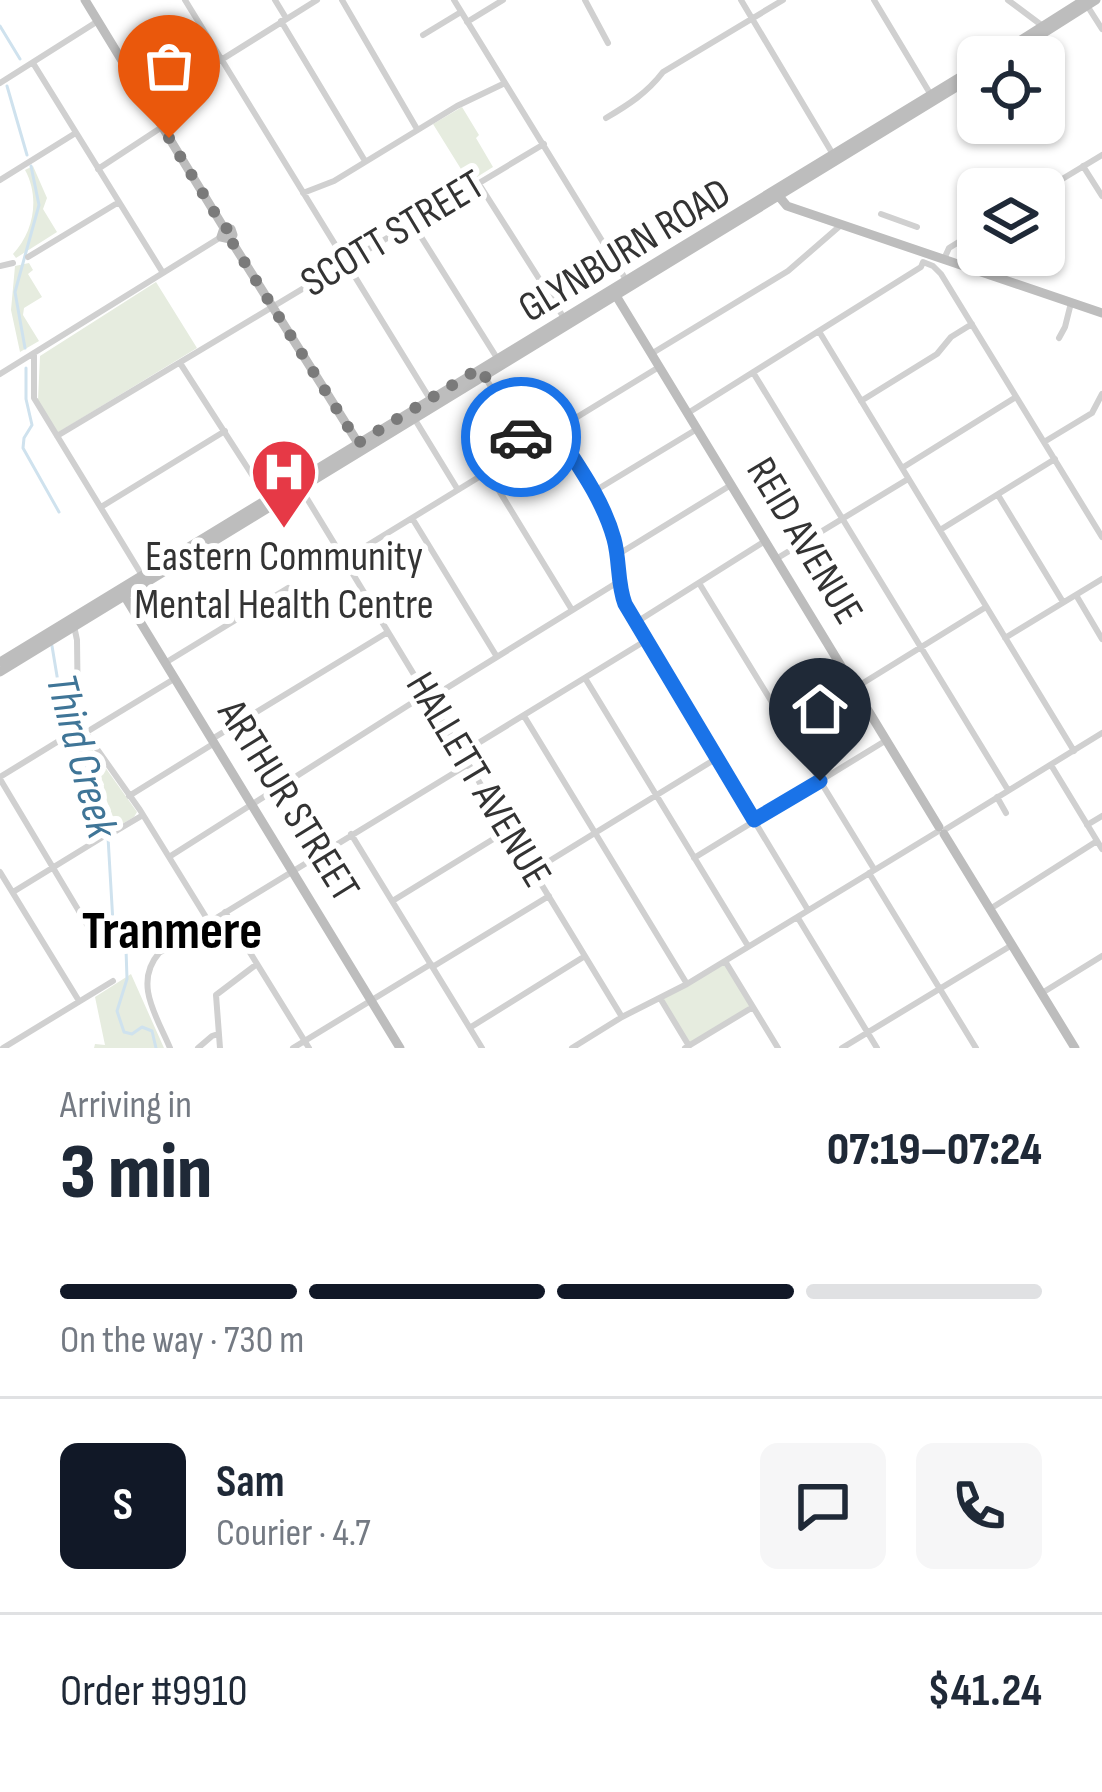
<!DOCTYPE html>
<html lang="en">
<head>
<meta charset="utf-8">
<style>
  :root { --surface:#fff; --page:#f6f6f7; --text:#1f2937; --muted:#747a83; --line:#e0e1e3; --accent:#111827 }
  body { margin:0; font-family:"Sofia Sans Condensed",sans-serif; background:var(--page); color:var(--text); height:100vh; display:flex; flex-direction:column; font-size:45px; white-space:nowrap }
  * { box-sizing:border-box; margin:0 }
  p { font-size:39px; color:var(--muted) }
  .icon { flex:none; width:66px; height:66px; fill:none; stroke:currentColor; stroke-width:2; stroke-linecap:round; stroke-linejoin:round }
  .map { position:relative; height:1048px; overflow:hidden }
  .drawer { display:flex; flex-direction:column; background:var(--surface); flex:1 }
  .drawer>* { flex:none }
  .fabs { position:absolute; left:957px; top:36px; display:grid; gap:24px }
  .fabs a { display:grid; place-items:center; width:108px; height:108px; border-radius:18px; background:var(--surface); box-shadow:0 3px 9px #0004; font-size:60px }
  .pin { position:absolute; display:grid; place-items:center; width:102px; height:102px; color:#fff; margin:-123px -51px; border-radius:50% 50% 50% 0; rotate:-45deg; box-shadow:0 0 12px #0007 }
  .pin .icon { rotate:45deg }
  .courier { position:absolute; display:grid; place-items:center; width:120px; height:120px; margin:-60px; border:9px solid #1a73e8; border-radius:50%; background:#fff; color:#222; box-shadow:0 3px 15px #0007 }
  .overview em { font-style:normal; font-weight:800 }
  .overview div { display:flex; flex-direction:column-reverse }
  .overview { display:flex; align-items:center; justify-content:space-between; height:204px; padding:0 60px }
  h1 { font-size:78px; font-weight:800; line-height:90px }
  .bar { display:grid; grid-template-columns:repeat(4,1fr); gap:18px 12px; align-content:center; height:144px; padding:0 60px }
  .bar i { height:15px; border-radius:9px; background:var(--line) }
  .bar .active { background:var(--accent) }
  .bar p { grid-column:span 4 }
  .line { display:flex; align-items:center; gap:30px; padding:0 60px; border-top:3px solid var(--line) }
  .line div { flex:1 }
  .round { display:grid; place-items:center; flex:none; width:126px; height:126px; border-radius:18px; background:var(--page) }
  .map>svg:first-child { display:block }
  .green { fill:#e6ecdf }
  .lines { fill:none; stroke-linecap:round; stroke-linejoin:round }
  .stream { stroke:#cfe2ee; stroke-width:3 }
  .street { stroke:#d0d0d0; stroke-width:6 }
  .secondary { stroke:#bdbdbd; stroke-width:9 }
  .done { stroke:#7a7a7a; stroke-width:12; stroke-dasharray:0 21.6 }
  .route { stroke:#1a73e8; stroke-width:15 }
  .labels { text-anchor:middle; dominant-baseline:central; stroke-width:12; stroke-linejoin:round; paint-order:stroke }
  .street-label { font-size:42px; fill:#333; stroke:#fff }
  .poi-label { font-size:42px; fill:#333; stroke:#fff }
  .water-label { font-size:45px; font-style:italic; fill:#3f7597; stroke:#fff }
  .district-label { font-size:54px; font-weight:bold; fill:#000; stroke:#fff }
</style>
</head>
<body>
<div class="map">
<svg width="1102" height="1048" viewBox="0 0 1102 1048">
  <rect width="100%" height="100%" fill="#fff"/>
  <path class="green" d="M462,107L479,135L476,138L493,167L469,182L433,124Z
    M33,166L47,198L43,209L57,232L16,258L13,254C34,232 40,197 25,170Z
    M29,263L33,270L28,274L42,297L24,308L23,315L39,341L20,352L11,310L15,266Z
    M156,282L197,348L57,433L38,400L40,356Z
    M80,732L137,812L134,817L117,827Z
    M725,961L753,1007L689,1045L660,998Z
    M131,974L164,1048H94L95,1044L105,1045L95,997Z"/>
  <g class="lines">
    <path class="stream" d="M0,26L20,59
      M7,86L27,155
      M25,348L15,292L39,205L31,166
      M26,368V399L32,425L24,438L23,448L59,512
      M52,646L61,700L107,820L113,923L126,949L127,979L117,1011L124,1032L132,1034L142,1027L152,1031L156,1048"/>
    <path class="street" d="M185,0L430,399
      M275,0L286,18
      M342,0L417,129
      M454,0L628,283
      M585,0L608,43
      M741,0L834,156
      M874,0L931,95
      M1008,0L1044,27
      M1088,7L1102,29
      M281,21L365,161
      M467,22L503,0
      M423,35L461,12
      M33,63L163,273
      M0,83L98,21
      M149,105L317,0
      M606,118C628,105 647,93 663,72L783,0
      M1083,166L1102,196
      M98,169L162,127
      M0,180L74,134
      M479,184L564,318
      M1044,190L1102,155
      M303,193L334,181L457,106L505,83
      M881,214L917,227
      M413,224L497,358
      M28,257L119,202
      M944,259L949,248L978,230
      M923,262L933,266L941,274L1102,537
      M0,266L13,263
      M820,333L1074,751
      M1059,338L1065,327L1071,303
      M34,353V398L143,577
      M651,354L788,271L841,225
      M180,363L267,498
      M0,374L221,237
      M754,374L1008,790
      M485,377L527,447
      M861,401L937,354L951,337L972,324
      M688,413L921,267L923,262
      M414,418L458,490
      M555,430C577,465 603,500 614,540C621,567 617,590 630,615L808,910
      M57,436L544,144
      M1044,442L1092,413L1102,394
      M902,468L1016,397
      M487,471L572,610
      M300,487L622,1017
      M593,492L697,429
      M998,495L1063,602
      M101,507L225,431
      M412,518L497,657
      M940,530L1055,459
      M617,555L731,485
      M345,559L659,367
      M776,559L908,479
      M699,583L874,869
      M1076,595L1102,639
      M635,623L765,541
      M74,626L77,640L78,722L140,810L209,922
      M1005,638L1102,579
      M165,663L288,588
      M585,678L748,946
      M855,688L986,607
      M429,699L618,582
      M524,716L687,984
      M85,733L174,679
      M212,739L388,632
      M462,753L645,641
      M1051,765L1102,849
      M0,777L62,739
      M0,779L95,938
      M129,796L213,744
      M997,797L1006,813
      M1087,825L1102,816
      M946,829L1102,733
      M116,831L143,815
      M351,834L482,1048
      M169,857L426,694
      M694,858L885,741
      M533,871L717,758
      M0,872L79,1001
      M869,873L976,1048
      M13,892L101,838L103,832L91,802
      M394,900L508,830
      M990,909L1097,841
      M225,912L309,1048
      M798,918L877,1048
      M725,961L778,1048
      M434,966L549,896
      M1042,993L1102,956
      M660,998L689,1046
      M471,1027L585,956
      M3,1048L113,981
      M170,1048C157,1017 133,983 159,953L467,765
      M198,1048L212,1036L218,1034
      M220,1048L216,995L257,964
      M293,1048L431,964
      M572,1048L622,1017L687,984L937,832
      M685,1048L753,1007
      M842,1048L1012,945"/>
    <path class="secondary" d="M85,0L224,228L231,229L233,235L230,239L221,237L224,228
      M994,57L1084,0
      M1006,57L1096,0
      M777,194L787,206L1102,313
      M230,239L360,446
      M615,294L939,827
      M122,592L400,1048
      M0,662L978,66
      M0,672L978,74
      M944,834L1075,1048"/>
  </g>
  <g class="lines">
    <path class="done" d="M169,138L224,228L231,229L233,235L230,239L358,443L480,368L521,437"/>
    <path class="route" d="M521,437L527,447L555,430C577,464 603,499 614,539C620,561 617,583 625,604L754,820L820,781"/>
  </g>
  <defs>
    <g id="hospital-pin" transform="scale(3.45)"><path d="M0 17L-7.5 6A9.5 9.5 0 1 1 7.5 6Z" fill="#e63946" stroke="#fff"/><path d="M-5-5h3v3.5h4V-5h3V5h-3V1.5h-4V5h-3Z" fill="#fff"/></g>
  </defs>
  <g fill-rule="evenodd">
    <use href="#hospital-pin" x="284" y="472"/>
  </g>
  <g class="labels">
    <g class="street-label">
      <text transform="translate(393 234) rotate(-31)">SCOTT STREET</text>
      <text transform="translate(625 251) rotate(-31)">GLYNBURN ROAD</text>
      <text transform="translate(804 541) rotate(59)">REID AVENUE</text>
      <text transform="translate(478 780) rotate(59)">HALLETT AVENUE</text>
      <text transform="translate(288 801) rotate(58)">ARTHUR STREET</text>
    </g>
    <g class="poi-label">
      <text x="284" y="557">Eastern Community<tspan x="284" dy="48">Mental Health Centre</tspan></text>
    </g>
    <g class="water-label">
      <text transform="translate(81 756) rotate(75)">Third Creek</text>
    </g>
    <g class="district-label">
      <text x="172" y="931">Tranmere</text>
    </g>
  </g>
</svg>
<div class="fabs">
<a><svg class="icon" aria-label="locate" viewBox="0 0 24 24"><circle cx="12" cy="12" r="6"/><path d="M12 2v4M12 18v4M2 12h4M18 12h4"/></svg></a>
<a><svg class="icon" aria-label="layers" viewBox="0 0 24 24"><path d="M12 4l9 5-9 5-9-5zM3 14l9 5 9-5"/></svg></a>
</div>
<div class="pin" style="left:169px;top:138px;background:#ea580c"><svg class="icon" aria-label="bag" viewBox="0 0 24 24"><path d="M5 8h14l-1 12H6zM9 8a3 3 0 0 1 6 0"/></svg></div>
<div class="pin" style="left:820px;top:781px;background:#1f2937"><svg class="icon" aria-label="home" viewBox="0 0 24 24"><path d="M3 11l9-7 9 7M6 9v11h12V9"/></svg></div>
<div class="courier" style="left:521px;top:437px"><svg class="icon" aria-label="car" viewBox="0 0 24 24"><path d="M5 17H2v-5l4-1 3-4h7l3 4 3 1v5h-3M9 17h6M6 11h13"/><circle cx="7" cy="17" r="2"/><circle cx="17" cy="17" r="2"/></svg></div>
</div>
<section class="drawer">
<div class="overview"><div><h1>3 min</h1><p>Arriving in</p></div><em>07:19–07:24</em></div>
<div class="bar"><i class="active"></i><i class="active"></i><i class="active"></i><i></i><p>On the way · 730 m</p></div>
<div class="line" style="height:216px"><b class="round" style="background:var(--accent);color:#fff">S</b><div><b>Sam</b><p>Courier · 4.7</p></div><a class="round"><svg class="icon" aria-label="chat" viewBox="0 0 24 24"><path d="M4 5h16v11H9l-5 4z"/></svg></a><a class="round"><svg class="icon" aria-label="phone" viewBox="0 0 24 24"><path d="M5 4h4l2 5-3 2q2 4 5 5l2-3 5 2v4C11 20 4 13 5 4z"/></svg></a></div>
<div class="line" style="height:156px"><div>Order #9910</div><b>$41.24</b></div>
</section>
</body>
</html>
